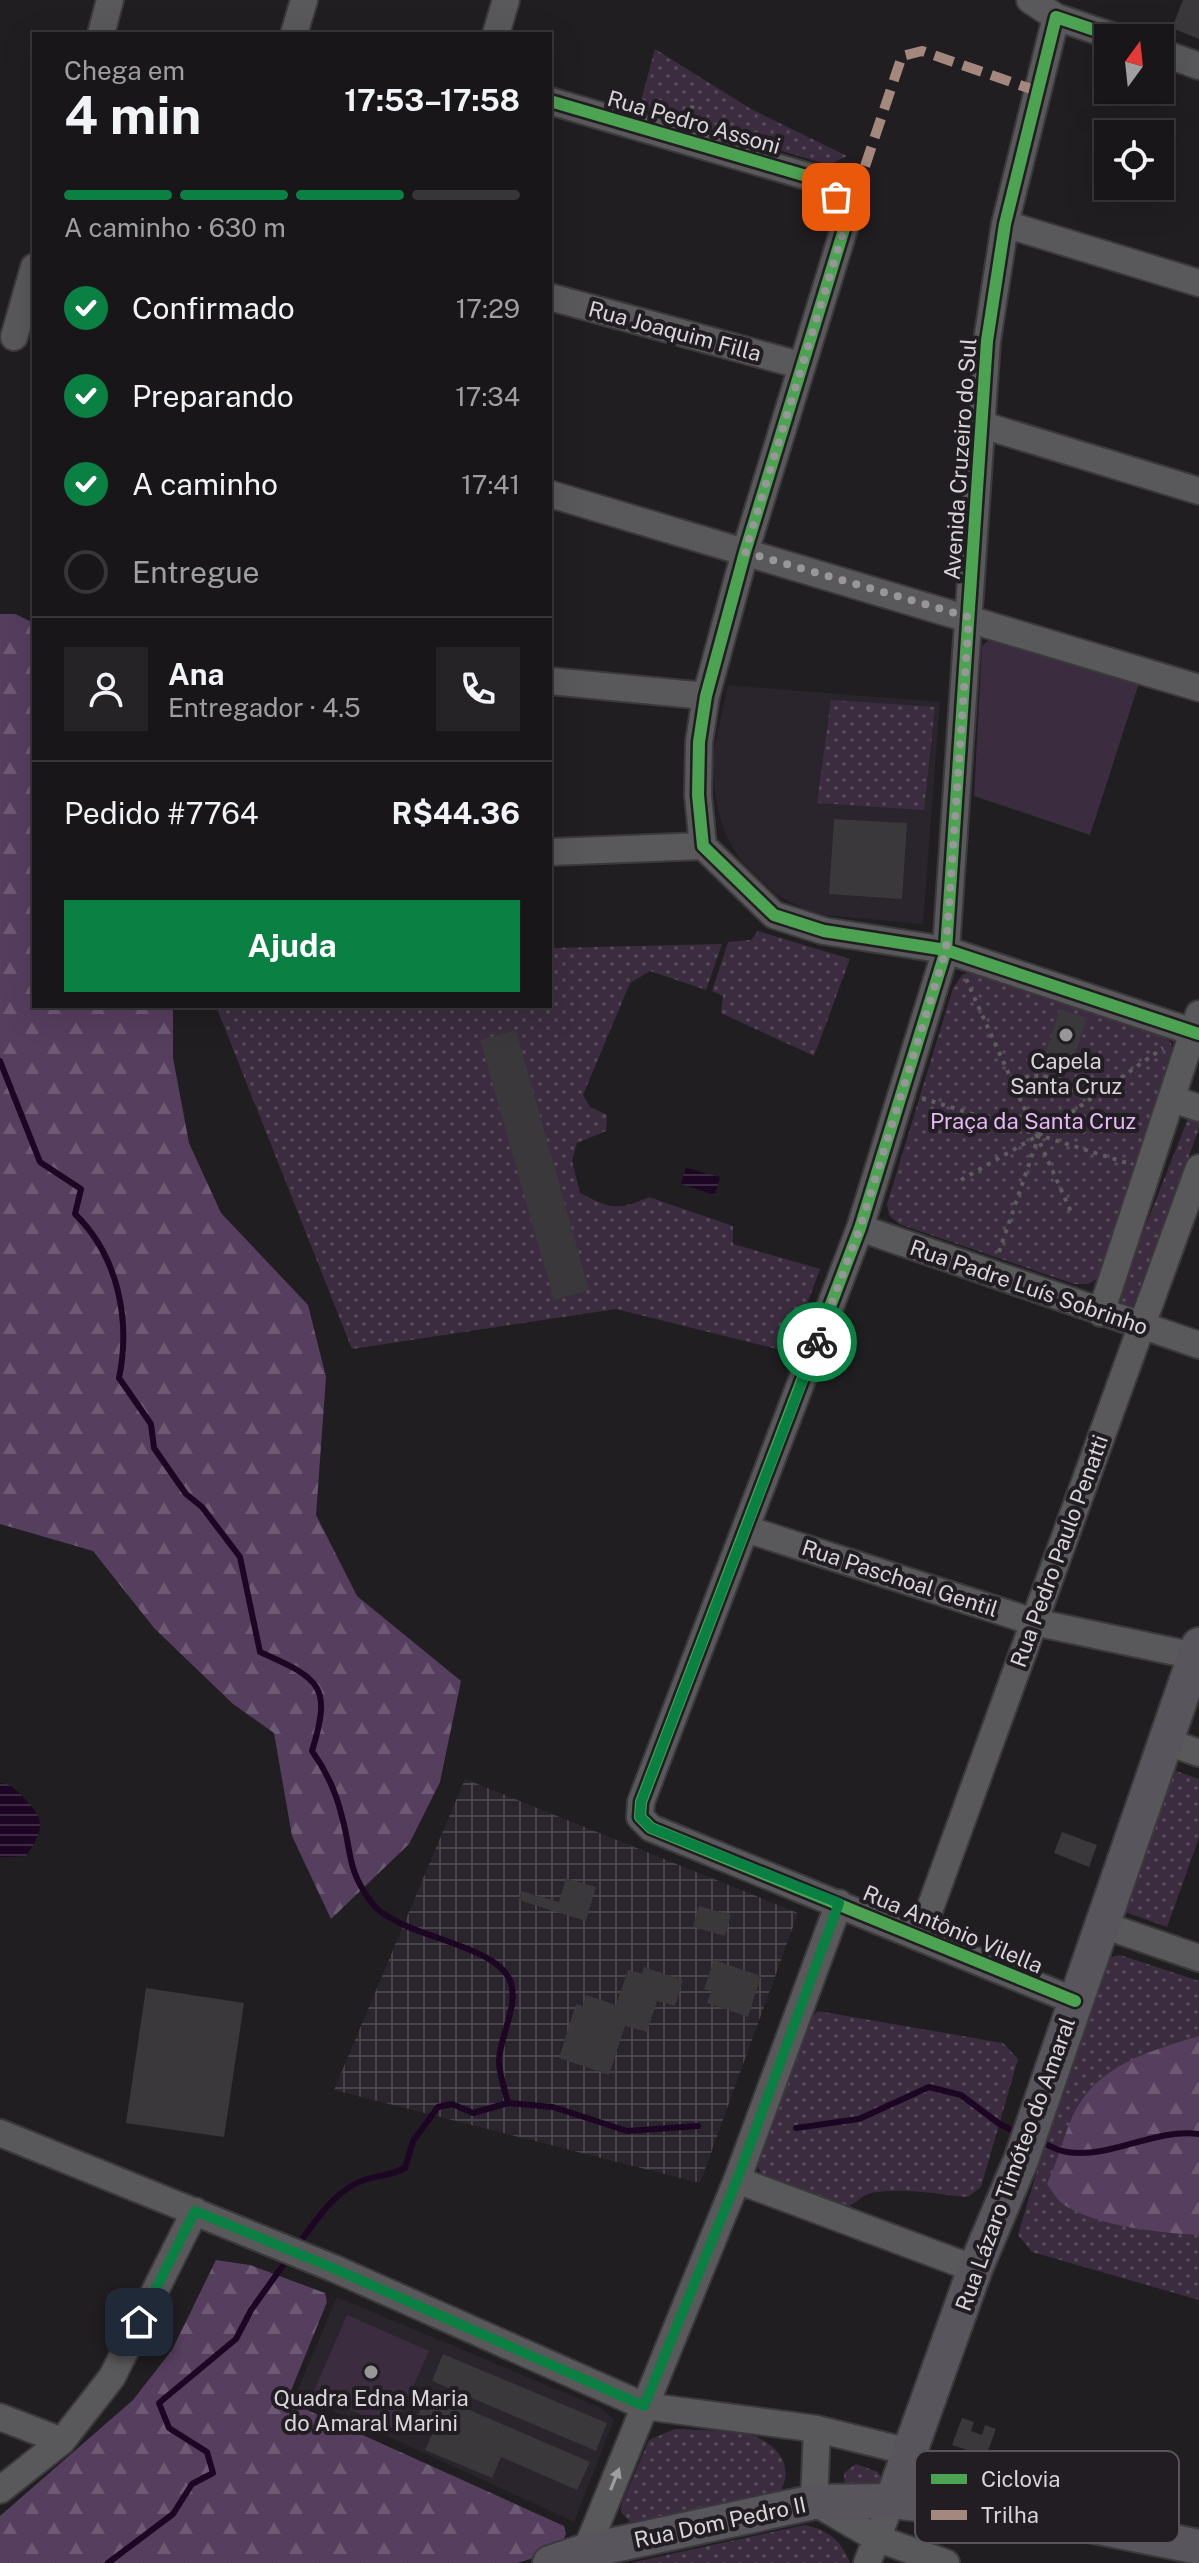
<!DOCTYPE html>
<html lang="pt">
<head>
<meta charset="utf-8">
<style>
  :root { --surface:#181619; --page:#252326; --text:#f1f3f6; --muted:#9f9fa2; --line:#363538; --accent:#0b8043 }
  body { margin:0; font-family:"Public Sans",sans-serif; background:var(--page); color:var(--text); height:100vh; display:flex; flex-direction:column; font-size:30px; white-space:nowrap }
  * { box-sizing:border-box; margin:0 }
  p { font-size:26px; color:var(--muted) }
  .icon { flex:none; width:44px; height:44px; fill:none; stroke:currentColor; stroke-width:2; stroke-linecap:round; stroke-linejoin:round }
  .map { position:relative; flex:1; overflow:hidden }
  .sheet { position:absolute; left:32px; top:32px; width:520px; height:976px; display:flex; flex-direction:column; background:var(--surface); border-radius:0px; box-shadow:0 8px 32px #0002,0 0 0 2px var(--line) }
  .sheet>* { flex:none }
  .needle { width:52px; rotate:15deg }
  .tools { position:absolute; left:1094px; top:24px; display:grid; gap:16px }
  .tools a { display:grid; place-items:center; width:80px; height:80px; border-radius:0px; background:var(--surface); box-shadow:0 8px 32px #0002,0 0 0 2px var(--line); font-size:40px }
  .pin { position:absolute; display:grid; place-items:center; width:68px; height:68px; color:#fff; margin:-34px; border-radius:16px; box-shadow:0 4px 12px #0006 }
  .courier { position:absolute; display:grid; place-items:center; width:80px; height:80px; margin:-40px; border:6px solid #0b8043; border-radius:50%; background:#fff; color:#222; box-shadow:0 2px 10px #0007 }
  .head em { font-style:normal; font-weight:700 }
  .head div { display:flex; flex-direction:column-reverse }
  .head { display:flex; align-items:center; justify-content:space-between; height:136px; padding:0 32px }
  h1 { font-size:52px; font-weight:700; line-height:60px }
  .bar { display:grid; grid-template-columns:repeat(4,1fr); gap:12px 8px; align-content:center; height:96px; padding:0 32px }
  .bar i { height:10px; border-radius:6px; background:var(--line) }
  .bar .current { background:var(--accent) }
  .bar p { grid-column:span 4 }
  .line { display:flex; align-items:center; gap:20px; padding:0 32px; border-top:2px solid var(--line) }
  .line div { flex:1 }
  .round { display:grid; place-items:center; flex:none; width:84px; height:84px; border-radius:0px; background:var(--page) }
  ol { padding:0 32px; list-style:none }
  li { display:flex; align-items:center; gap:24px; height:88px }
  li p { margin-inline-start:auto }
  li .icon { padding:8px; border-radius:50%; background:var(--accent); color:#fff; stroke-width:4 }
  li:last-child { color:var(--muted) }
  li i { width:44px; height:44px; border:4px solid var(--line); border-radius:50% }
  .primary-button { display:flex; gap:16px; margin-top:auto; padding:16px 32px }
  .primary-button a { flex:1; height:92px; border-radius:0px; background:var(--accent); color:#fff; font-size:32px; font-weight:700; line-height:92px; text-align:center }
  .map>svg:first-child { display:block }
  .built { fill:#2a242c }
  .industrial { fill:url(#industrial-grid) }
  .green { fill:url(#green-dots) }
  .forest { fill:url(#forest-firs) }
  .pitch { fill:#3b2d3f }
  .water { fill:url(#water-rules) }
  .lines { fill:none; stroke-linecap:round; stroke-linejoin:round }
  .stream { stroke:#1c0623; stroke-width:6 }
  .building { fill:#3a383b }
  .minor-casing { stroke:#3b393b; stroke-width:30 }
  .major-casing { stroke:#3b393b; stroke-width:38 }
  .path { stroke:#5e5d5e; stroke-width:4; stroke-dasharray:4 6; stroke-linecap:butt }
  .minor { stroke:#59585a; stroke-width:26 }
  .major { stroke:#59555c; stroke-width:34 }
  .quiet { stroke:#a5887d; stroke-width:10; stroke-dasharray:20 10; stroke-linecap:butt }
  .cycleway-casing { stroke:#211d22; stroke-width:17 }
  .cycleway { stroke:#4ca352; stroke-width:12 }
  .oneway { fill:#9f9da0 }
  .done { stroke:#989699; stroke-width:8; stroke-dasharray:0 14.4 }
  .route { stroke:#0b8043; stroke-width:10 }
  .poi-dot { fill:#989699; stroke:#211d22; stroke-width:3 }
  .labels { text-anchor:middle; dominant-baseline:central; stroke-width:8; stroke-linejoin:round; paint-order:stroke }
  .street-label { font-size:22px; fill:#d8d6d9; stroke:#211d22 }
  .poi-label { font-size:22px; fill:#d8d6d9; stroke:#211d22 }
  .park-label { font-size:22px; fill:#e7b8f6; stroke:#211d22 }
  .key { fill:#211d22; stroke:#585459; stroke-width:2 }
  .key-label { font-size:22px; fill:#d8d6d9 }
</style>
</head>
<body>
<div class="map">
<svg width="1199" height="2563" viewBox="0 0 1199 2563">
  <defs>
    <pattern id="industrial-grid" width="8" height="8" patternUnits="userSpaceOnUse" patternTransform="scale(2)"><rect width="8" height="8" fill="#2a242c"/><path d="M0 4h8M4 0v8" fill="none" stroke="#48434a"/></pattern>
    <pattern id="green-dots" width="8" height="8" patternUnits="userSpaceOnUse" patternTransform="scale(2)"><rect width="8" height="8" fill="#3b2d3f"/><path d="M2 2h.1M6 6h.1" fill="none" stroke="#574b5a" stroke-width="1.8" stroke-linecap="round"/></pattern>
    <pattern id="forest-firs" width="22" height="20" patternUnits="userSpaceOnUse" patternTransform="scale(2)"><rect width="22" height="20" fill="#563e5e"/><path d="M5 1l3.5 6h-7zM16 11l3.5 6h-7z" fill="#6e5974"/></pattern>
    <pattern id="water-rules" width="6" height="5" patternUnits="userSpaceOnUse" patternTransform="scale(2)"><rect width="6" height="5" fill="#1c0623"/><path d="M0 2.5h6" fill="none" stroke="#3c2a42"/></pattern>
  </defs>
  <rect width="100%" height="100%" fill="#201e21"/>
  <path class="built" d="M728,685L940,702L923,924L823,915L804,909L774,893L739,858L725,833L718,811L711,763Z
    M337,2297L601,2408L614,2420L574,2522L296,2394Z"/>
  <path class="industrial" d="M465,1779L798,1913L700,2183L334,2090Z"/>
  <path class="green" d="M655,49L751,109L847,156L829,165L639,108Z
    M831,700L935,707L924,810L817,803Z
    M758,931L850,959L814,1056L721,1013L723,996L712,991L728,942L751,940Z
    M722,944L706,990L650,971L630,983L583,1095L590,1107L607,1115L606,1131L577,1143L572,1161L580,1193C610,1209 618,1211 649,1197L733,1226V1244L820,1269L789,1352L616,1309L352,1349L216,1006H550V948Z
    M980,971L1160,1034L1171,1042L1173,1055L1100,1277L1088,1284H1074L899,1224L889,1215L887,1204L953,988L963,974Z
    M1189,1116L1199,1117V1129L1132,1308L1116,1301Z
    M1170,1769L1199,1779V1838L1167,1927L1120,1910Z
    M1120,1955L1199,1981V2300L1032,2252L1018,2235L1098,1966L1107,1958Z
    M818,2011L1003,2043L1018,2059L981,2187L968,2197C936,2194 904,2187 871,2193C860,2195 856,2206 844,2207L763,2176L756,2164L810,2019Z
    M675,2429C698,2430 723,2430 746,2434C776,2440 798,2468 778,2494L631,2523L621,2512L622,2503L649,2440Z
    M856,2464L878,2472L882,2479L879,2488H845L844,2473Z
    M804,2525C828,2529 842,2542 850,2563H630Z"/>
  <path class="forest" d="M0,614H15L34,623V1006H173V1058L189,1143L221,1213L308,1305L326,1377L316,1515L357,1596L461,1681L440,1782L409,1844L331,1919L292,1836L274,1733L233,1704L154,1628L93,1551L0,1524Z
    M1199,2036V2235C1161,2233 1094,2226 1063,2204C1056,2199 1052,2190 1047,2184C1057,2163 1062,2141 1071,2120C1094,2066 1147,2052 1199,2036Z
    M216,2260L250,2265L325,2293L327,2302L290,2393L294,2404L564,2526L566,2534L558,2551L517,2563H0V2516L133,2400L172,2350Z"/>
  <path class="pitch" d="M990,639L1139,683L1090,835L974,796L982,646Z
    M347,2315L429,2351L394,2429L313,2393Z"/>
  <path class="water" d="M686,1168L720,1177L715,1195L681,1184Z
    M0,1783C11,1784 14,1788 21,1795C46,1819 45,1828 26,1856L0,1857Z"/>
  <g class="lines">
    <path class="stream" d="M0,1061L40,1162L81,1189L75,1214C118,1256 131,1320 119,1378L151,1424L154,1448L186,1494L202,1507L240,1557L260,1652C321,1679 332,1686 312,1751C327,1772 336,1791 342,1817C352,1852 346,1868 371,1902C397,1938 498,1942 511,1983C518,2008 500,2035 499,2061C499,2074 505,2090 508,2103
      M796,2128L859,2119L929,2087L961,2095L1001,2125L1019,2133
      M1037,2140C1046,2144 1057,2151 1067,2152C1111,2159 1154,2128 1199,2134
      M298,2245C317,2219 335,2189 367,2179C381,2175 392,2175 405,2168L413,2141L438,2107L452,2104L473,2113L508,2103L553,2107L627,2131L698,2126
      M108,2563L173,2514L192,2484L213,2473L207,2452L169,2428L159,2403L236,2339L251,2310L289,2257"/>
  </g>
  <path class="building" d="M1183,0H1199V39L1172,28Z
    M834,819L907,823L902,899L829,894Z
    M1060,1009L1087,1018L1075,1055L1080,1056L1076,1067L1044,1057Z
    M516,1030L589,1290L554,1300L480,1040Z
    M1062,1832L1097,1845L1089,1867L1054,1853Z
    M566,1878L596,1887L586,1921L518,1900L521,1891L559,1902Z
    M699,1906L731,1915L725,1936L693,1927Z
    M714,1960L761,1976L748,2017L707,2003L711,1991L704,1989Z
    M644,1967L683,1980L675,2006L657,2001L647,2032L625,2026L609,2075L559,2058L576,2004L583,2006L586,1995L616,2005L628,1970L642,1974Z
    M146,1988L244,2003L224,2137L126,2123Z
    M443,2354L607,2423L596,2451L432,2381Z
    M428,2392L590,2462L577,2490L501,2457L492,2478L425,2450L435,2428L416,2420Z
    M962,2418L974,2422L971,2431L982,2435L985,2425L996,2429L986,2456L952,2445Z"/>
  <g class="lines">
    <g class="minor-casing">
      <path id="minor" d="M1030,0L1056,17L1118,38
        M1056,17L1005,224L987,341L946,950L860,1228L641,1802L640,1817L651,1828L1075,2001
        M101,34L110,0
        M294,34L304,0
        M496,34L506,0
        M1160,52L1199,66
        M550,101L820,180L836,197L845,226L745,552L706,696L699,742L698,795L703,846L774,915L824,931L946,950L1199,1034
        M1005,224L1199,283
        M550,297L800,365
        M14,337L34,267
        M979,424L1199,491
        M550,494L1199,688
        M550,681L706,696
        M550,852L703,846
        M1173,1099L1199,1108
        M860,1228L1199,1345
        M1101,1313L1199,1014
        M746,1529L1034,1622L1195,1656
        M1165,1741L1199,1753
        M1100,1924L1199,1958
        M920,1936L1199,1168
        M0,2133L333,2268L644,2406L817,2429L910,2452
        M737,2180L975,2269
        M0,2417L62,2441
        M817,2429L814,2502L876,2538L946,2563
        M0,2490L62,2441L112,2377L195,2211
        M581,2563L737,2180L839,1903
        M867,2563L892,2501"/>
    </g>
    <g class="major-casing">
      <path id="major" d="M892,2501L975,2269L1021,2160L1199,1645
        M550,2563L586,2551L814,2502L892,2501L1074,2522L1199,2547"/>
    </g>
    <path class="path" d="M689,119L694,100
      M966,979L1072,1214
      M1015,1081C1043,1068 1067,1081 1086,1102
      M922,1098L1127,1163
      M961,1180L1039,1135L1163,1048
      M999,1252L1039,1135"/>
    <use href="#minor" class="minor"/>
    <use href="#major" class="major"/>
    <path class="quiet" d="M846,223L902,56L922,51L1037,91"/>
    <g class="cycleway-casing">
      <path id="cycleway" d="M550,101L820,180L836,197L845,226L745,552L706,696L699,742L698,795L703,846L774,915L824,931L946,950L1199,1034
        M1075,2001L651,1828L640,1817L641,1802L860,1228L946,950L987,341L1005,224L1056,17L1118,38"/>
    </g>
    <use href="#cycleway" class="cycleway"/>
  </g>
  <defs><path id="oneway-solid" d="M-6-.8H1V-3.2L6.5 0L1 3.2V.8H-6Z" transform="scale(2)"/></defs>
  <use class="oneway" href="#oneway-solid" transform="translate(615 2479) rotate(-68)"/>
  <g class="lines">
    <path class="done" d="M817,1342L860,1228L946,950L969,617L745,552L845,226L836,197"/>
    <path class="route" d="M139,2322L195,2211L333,2268L644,2406L737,2180L839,1903L651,1828L640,1817L641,1802L817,1342"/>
  </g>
  <g class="poi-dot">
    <circle cx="1066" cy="1035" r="8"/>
    <circle cx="371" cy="2372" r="8"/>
  </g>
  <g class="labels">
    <g class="street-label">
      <text transform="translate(694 122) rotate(16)">Rua Pedro Assoni</text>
      <text transform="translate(675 331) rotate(15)">Rua Joaquim Filla</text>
      <text transform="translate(960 459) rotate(-86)">Avenida Cruzeiro do Sul</text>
      <text transform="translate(1029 1287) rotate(19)">Rua Padre Luís Sobrinho</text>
      <text transform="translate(1059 1551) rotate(-70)">Rua Pedro Paulo Penatti</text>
      <text transform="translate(900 1578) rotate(18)">Rua Paschoal Gentil</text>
      <text transform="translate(953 1929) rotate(23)">Rua Antônio Vilella</text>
      <text transform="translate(1015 2164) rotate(-70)">Rua Lázaro Timóteo do Amaral</text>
      <text transform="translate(720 2522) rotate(-12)">Rua Dom Pedro II</text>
    </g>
    <g class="poi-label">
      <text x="1066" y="1061">Capela<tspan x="1066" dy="25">Santa Cruz</tspan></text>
      <text x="371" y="2398">Quadra Edna Maria<tspan x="371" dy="25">do Amaral Marini</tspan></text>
    </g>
    <g class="park-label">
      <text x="1033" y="1121">Praça da Santa Cruz</text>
    </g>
  </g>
  <rect x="915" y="2451" width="264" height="92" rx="12" class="key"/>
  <rect x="931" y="2474" width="36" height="10" fill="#4ca352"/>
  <rect x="931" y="2510" width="36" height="10" fill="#a5887d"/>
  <g class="key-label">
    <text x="981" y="2487">Ciclovia</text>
    <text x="981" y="2523">Trilha</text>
  </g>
</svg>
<div class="tools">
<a><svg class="needle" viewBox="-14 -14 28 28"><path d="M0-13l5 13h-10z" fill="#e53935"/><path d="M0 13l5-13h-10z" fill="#9f9fa2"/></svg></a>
<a><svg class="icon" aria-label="locate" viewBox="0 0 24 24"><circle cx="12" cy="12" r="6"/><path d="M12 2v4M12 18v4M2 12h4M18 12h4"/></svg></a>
</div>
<div class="pin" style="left:836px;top:197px;background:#ea580c"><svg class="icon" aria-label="bag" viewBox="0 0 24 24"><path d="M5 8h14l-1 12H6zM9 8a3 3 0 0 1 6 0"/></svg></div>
<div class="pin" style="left:139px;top:2322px;background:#1f2937"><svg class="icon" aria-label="home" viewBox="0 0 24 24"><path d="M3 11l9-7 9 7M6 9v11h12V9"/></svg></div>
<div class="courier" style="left:817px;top:1342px"><svg class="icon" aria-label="bike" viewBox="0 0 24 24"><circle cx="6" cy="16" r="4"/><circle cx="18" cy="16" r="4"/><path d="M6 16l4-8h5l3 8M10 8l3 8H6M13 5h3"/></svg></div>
<section class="sheet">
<div class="head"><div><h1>4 min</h1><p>Chega em</p></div><em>17:53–17:58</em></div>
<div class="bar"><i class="current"></i><i class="current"></i><i class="current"></i><i></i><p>A caminho · 630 m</p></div>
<ol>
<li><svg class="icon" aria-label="check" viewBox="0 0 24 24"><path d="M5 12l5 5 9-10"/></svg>Confirmado<p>17:29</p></li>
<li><svg class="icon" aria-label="check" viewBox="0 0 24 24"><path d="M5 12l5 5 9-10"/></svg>Preparando<p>17:34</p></li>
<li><svg class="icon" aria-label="check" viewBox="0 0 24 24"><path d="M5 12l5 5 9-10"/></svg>A caminho<p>17:41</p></li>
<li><i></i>Entregue</li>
</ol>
<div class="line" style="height:144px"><a class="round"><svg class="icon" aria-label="person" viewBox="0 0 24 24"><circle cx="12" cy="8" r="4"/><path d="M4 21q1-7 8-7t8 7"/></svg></a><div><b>Ana</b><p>Entregador · 4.5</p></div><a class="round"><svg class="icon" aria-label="phone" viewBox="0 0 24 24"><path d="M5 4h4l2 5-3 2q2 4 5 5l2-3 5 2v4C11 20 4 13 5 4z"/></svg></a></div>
<div class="line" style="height:104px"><div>Pedido #7764</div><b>R$44.36</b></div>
<div class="primary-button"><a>Ajuda</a></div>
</section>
</div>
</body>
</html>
